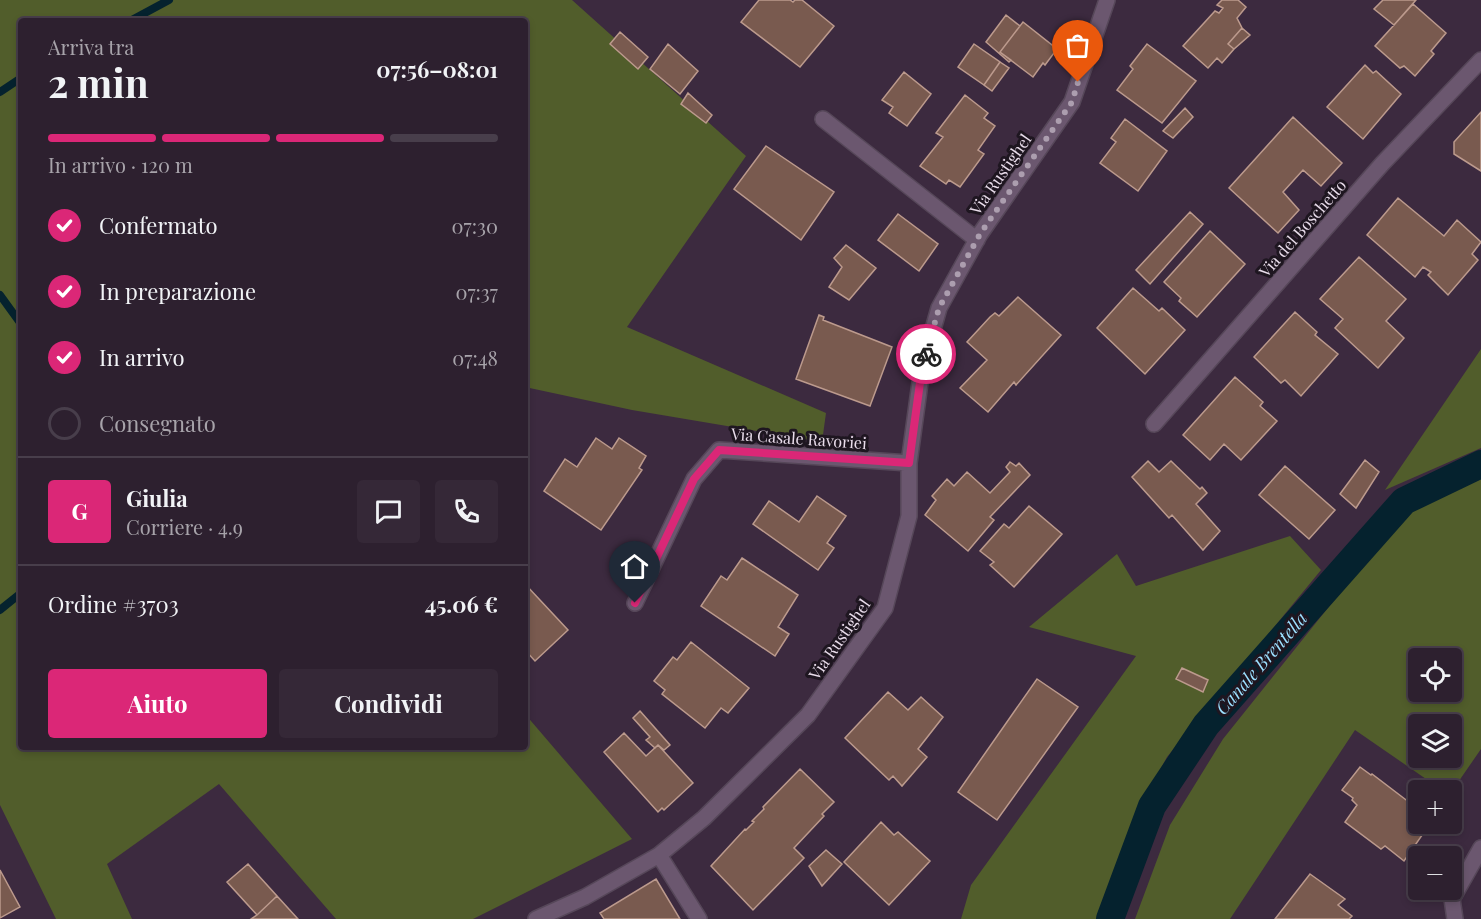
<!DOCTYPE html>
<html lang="it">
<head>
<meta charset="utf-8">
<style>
  :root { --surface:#2d202f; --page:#352837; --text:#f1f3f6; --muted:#a7a3aa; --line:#483e4b; --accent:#db2777 }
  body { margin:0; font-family:"Playfair Display",serif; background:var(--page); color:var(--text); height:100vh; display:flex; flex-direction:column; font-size:22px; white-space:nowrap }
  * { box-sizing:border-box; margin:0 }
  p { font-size:20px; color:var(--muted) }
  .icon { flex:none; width:33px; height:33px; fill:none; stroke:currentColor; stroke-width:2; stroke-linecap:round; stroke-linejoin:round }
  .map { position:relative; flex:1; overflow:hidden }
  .side { position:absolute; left:18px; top:18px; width:510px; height:732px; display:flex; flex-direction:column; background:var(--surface); border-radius:6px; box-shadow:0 3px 9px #0003,0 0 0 2px var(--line) }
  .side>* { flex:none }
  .controls { position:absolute; left:1408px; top:648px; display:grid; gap:12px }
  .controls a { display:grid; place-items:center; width:54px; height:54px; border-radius:6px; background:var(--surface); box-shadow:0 3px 9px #0003,0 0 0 2px var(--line); font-size:30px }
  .pin { position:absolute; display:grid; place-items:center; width:51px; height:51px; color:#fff; margin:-62px -26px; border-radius:50% 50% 50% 0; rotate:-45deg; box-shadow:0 0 6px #0007 }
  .pin .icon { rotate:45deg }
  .courier { position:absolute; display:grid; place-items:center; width:60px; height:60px; margin:-30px; border:4px solid #db2777; border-radius:50%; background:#fff; color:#222; box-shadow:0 2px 8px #0007 }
  .head em { font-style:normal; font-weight:700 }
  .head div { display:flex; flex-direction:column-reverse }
  .head { display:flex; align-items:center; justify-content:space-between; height:102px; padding:0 30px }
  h1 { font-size:39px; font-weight:700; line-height:45px }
  .bar { display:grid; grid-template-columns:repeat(4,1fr); gap:9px 6px; align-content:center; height:72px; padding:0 30px }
  .bar i { height:8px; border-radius:4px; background:var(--line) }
  .bar .selected { background:var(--accent) }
  .bar p { grid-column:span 4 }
  .line { display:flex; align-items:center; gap:15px; padding:0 30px; border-top:2px solid var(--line) }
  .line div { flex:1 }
  .round { display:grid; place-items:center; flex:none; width:63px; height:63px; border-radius:6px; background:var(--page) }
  ol { padding:0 30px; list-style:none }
  li { display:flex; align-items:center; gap:18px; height:66px }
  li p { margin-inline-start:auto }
  li .icon { padding:6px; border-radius:50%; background:var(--accent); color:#fff; stroke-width:4 }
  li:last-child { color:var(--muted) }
  li i { width:33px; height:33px; border:3px solid var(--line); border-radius:50% }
  .primary-button { display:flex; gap:12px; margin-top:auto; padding:12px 30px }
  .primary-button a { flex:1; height:69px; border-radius:6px; background:var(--accent); color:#fff; font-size:24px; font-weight:700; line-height:69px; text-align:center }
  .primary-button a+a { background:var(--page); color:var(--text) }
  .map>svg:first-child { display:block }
  .green { fill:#515d2b; fill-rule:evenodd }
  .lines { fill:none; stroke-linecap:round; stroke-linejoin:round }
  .stream { stroke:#05222e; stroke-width:8 }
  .canal { stroke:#05222e; stroke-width:28 }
  .building { fill:#795a4f; stroke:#bc9a8d; stroke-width:1.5 }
  .minor-casing { stroke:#564759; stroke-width:18 }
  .minor { stroke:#6b576f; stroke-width:15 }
  .done { stroke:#ac9eaf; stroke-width:6; stroke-dasharray:0 10.8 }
  .route { stroke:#db2777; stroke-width:8 }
  .labels { text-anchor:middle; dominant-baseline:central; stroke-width:6; stroke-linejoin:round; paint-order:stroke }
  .street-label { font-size:16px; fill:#e9ddeb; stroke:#1e1620 }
  .water-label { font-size:18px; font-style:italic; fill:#9cdffe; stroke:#1e1620 }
</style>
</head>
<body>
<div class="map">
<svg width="1481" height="919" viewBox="0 0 1481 919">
  <rect width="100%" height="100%" fill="#3c2a3f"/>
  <path class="green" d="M0,0H572L746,156L627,327L826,413L822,442L632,410L525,387V21H21V747H525V714L632,839L473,919H336L219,784L107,864L132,919H56L0,805Z
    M1481,349V448L1385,490Z
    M1481,479V749L1452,791L1442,790L1355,730L1230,919H1135L1170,825L1223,739L1403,514ZM1452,658V692H1419V658ZM1419,724H1452V758H1419Z
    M1290,536L1321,570L1167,757L1135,816L1097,919H961L971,885L1136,656L1029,627L1117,554L1136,586Z"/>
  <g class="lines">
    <path class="stream" d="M130,21L169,0
      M0,92L21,78
      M0,295L21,324
      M0,610L21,593"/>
    <path class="canal" d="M1110,919L1152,806L1206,725L1404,501L1481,464"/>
  </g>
  <path class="building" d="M759,0H790L793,2L795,0H802L834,26L800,67L741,22Z
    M1222,0H1238L1246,7L1237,18L1242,28L1228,44L1234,49L1222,63L1217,58L1208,68L1183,46L1215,11L1219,13L1223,8L1217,5Z
    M1383,0H1416L1394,25L1374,9Z
    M1413,4L1446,33L1431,51L1434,54L1415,76L1404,66L1400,68L1375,46Z
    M1006,15L1020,26L1000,52L1011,60L1009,62L986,42Z
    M1023,22L1057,49L1045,65L1043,63L1033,77L1000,52Z
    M1242,28L1250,35L1234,49L1228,44Z
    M620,32L648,57L638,69L610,44Z
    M668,44L698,71L680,94L650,69Z
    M974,44L1000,62L984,85L958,67Z
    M1147,44L1196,81L1162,123L1117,90L1133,69L1130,66Z
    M1000,62L1009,68L992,91L984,85Z
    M1365,65L1373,73L1376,71L1401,94L1363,139L1327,107Z
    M904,72L931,94L907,126L889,113L893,107L882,100Z
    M688,93L712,115L706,123L681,104Z
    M965,95L988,113L984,118L995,126L978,150L984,154L960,187L949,180L946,184L920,166L943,137L936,133Z
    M1185,108L1193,117L1173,138L1163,131Z
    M1481,112V171L1454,154V142Z
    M1293,117L1342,163L1321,186L1303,170L1283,192L1299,210L1278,233L1229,188Z
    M1125,119L1167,151L1138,191L1100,163L1116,142L1111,138Z
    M766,146L834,192L801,240L734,189Z
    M1398,198L1444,236L1457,220L1481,242L1472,254L1478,260L1448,295L1428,275L1431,272L1423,267L1415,277L1367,235Z
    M1190,212L1203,224L1150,284L1136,270Z
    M898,214L938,244L919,271L878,240Z
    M1210,231L1245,264L1197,317L1179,301L1181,298L1164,282Z
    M846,245L876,268L849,300L829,287L842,267L834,258Z
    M1359,257L1406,299L1386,321L1404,338L1378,368L1335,328L1343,319L1320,299Z
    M1133,288L1159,311L1162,308L1185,330L1145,374L1097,328Z
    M1018,297L1061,335L1016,385L1014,382L988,412L960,388L987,360L967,342L990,317L995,313L999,316Z
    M1295,312L1317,332L1315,335L1338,354L1301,396L1285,380L1281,383L1254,357Z
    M819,315L824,317L823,320L892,347L870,406L796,379Z
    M1235,377L1263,402L1260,406L1277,421L1241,460L1224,444L1210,460L1183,435Z
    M596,438L612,449L619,438L646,456L639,468L642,470L601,530L544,491L565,459L577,467Z
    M1365,460L1379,472L1356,508L1340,494Z
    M1148,461L1159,472L1171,461L1200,489L1202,487L1207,493L1196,504L1220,531L1203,550L1172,515L1169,518L1132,477Z
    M1010,462L1016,466L1019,463L1030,475L990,517L994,520L968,551L925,515L936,500L932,496L947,479L954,486L967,472L990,493L1010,472L1006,467Z
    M1285,466L1335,510L1309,539L1259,495Z
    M817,496L846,516L827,543L834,548L818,570L753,524L769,501L799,522Z
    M1029,506L1062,534L1014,587L990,565L994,562L980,551L1004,524L1009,528Z
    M742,558L798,595L778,627L789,634L775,656L701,606L721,576L727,580Z
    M525,584L568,630L535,661L525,650Z
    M691,642L749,688L728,713L721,708L705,728L662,694L665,690L654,681L673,657L677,660Z
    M1182,668L1208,680L1203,692L1176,679Z
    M1037,679L1078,707L997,820L958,792Z
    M888,692L908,710L921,697L943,717L918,749L927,757L902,786L893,776L889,780L845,738Z
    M640,711L670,745L664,750L658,745L655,748L646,740L650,737L633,718Z
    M624,733L646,756L658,745L693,783L664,810L662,808L658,812L604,752Z
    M1360,767L1371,775L1372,774L1418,809L1414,813L1419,815V818L1414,824L1425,831L1404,861L1385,846L1381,849L1345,822L1357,805L1352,800L1353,798L1342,790Z
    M800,769L834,802L822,814L824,816L794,848L804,858L753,910L711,866L745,829L746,830L754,822L752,821L764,809L763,807Z
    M881,822L894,835L898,832L930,861L889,905L844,862Z
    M826,850L842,864L822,886L809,866Z
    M248,864L277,896L257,915L227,882Z
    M0,870L20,907L0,918Z
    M1310,874L1345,899L1338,905L1352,916L1349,919H1275Z
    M656,879L680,919H604L600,913Z
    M277,896L298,919H251L257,915Z"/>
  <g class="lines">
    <g class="minor-casing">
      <path id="minor" d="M823,119L977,240
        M1154,424L1382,164L1481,60
        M635,603L694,479L719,450L909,463
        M659,855L699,919
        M536,919L585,897L659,855L704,818L808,715L885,608L909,516V463L922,368L939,308L980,234L1072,102L1107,0
        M1455,919L1452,899L1481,848"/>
    </g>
    <use href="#minor" class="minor"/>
  </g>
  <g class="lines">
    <path class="done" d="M926,354L939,308L980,234L1072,102L1078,82"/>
    <path class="route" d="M635,603L694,479L719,450L909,463L922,368L926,354"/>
  </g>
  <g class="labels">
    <g class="street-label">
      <text transform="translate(1000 174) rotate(-55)">Via Rustighel</text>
      <text transform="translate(1302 228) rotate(-49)">Via del Boschetto</text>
      <text transform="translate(799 438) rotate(4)">Via Casale Ravoriei</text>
      <text transform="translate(839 639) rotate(-55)">Via Rustighel</text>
    </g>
    <g class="water-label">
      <text transform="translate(1261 663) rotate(-49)">Canale Brentella</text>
    </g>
  </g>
</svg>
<div class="controls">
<a><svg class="icon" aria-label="locate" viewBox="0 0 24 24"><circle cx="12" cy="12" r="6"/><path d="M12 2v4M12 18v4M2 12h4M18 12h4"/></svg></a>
<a><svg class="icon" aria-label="layers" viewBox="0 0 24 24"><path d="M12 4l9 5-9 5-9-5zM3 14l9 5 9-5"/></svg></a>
<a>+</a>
<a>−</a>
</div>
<div class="pin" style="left:1078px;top:82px;background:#ea580c"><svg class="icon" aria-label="bag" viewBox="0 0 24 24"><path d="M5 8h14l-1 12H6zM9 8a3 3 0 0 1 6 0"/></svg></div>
<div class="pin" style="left:635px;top:603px;background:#1f2937"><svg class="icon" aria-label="home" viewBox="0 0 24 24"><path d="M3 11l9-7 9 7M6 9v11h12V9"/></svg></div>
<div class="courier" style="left:926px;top:354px"><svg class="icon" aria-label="bike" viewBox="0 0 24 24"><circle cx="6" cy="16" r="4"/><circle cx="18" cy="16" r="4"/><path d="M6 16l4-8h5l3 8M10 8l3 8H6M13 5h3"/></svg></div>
<section class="side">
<div class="head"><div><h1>2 min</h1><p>Arriva tra</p></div><em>07:56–08:01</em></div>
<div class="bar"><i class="selected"></i><i class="selected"></i><i class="selected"></i><i></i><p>In arrivo · 120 m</p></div>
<ol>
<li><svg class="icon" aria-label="check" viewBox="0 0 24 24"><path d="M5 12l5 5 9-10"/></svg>Confermato<p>07:30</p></li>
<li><svg class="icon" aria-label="check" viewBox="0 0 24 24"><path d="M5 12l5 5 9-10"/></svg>In preparazione<p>07:37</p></li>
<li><svg class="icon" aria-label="check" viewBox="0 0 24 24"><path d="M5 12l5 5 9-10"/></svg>In arrivo<p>07:48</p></li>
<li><i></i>Consegnato</li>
</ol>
<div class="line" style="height:108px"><b class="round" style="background:var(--accent);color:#fff">G</b><div><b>Giulia</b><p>Corriere · 4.9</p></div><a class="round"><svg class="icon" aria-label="chat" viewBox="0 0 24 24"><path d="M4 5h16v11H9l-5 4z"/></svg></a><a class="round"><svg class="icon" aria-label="phone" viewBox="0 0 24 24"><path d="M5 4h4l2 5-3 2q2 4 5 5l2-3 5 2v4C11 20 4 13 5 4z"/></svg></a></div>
<div class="line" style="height:78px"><div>Ordine #3703</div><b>45.06 €</b></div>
<div class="primary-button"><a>Aiuto</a><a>Condividi</a></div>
</section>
</div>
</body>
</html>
